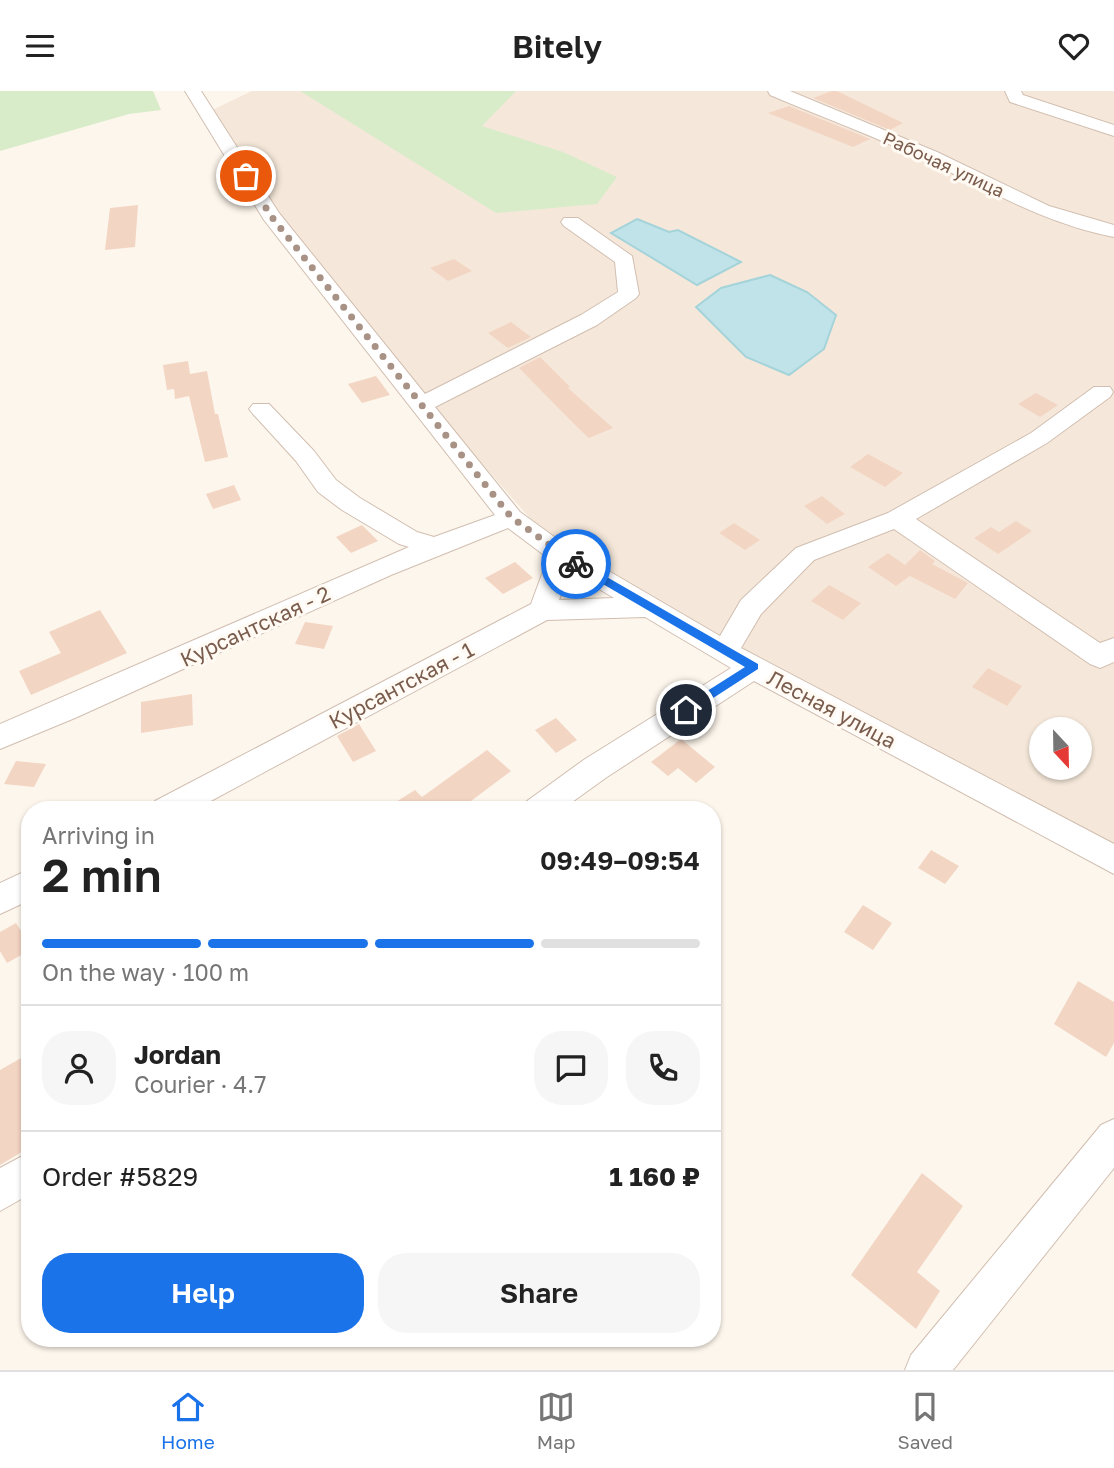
<!DOCTYPE html>
<html lang="en">
<head>
<meta charset="utf-8">
<style>
  :root { --surface:#fff; --page:#f6f6f6; --text:#222; --muted:#767676; --line:#e0e0e0; --accent:#1a73e8 }
  body { margin:0; font-family:"Golos Text",sans-serif; background:var(--page); color:var(--text); height:100vh; display:flex; flex-direction:column; font-size:26px; white-space:nowrap }
  * { box-sizing:border-box; margin:0 }
  p { font-size:23px; color:var(--muted) }
  .icon { flex:none; width:38px; height:38px; fill:none; stroke:currentColor; stroke-width:2; stroke-linecap:round; stroke-linejoin:round }
  .map { position:relative; flex:1; overflow:hidden }
  .side { position:absolute; left:21px; top:710px; width:700px; height:546px; display:flex; flex-direction:column; background:var(--surface); border-radius:28px; box-shadow:0 2px 5px #0004 }
  .side>* { flex:none }
  .needle { width:46px; rotate:158deg }
  .tools { position:absolute; left:1029px; top:626px; display:grid; gap:14px }
  .tools a { display:grid; place-items:center; width:63px; height:63px; border-radius:50%; background:var(--surface); box-shadow:0 2px 5px #0004; font-size:35px }
  .pin { position:absolute; display:grid; place-items:center; width:60px; height:60px; color:#fff; margin:-30px; border:4px solid #fff; border-radius:50%; box-shadow:0 2px 7px #0007 }
  .courier { position:absolute; display:grid; place-items:center; width:70px; height:70px; margin:-35px; border:5px solid #1a73e8; border-radius:50%; background:#fff; color:#222; box-shadow:0 2px 9px #0007 }
  .summary em { font-style:normal; font-weight:600 }
  .summary div { display:flex; flex-direction:column-reverse }
  .summary { display:flex; align-items:center; justify-content:space-between; height:119px; padding:0 21px }
  h1 { font-size:46px; font-weight:600; line-height:52px }
  .bar { display:grid; grid-template-columns:repeat(4,1fr); gap:10px 7px; align-content:center; height:84px; padding:0 21px }
  .bar i { height:9px; border-radius:5px; background:var(--line) }
  .bar .selected { background:var(--accent) }
  .bar p { grid-column:span 4 }
  .line { display:flex; align-items:center; gap:18px; padding:0 21px; border-top:2px solid var(--line) }
  .line div { flex:1 }
  .round { display:grid; place-items:center; flex:none; width:74px; height:74px; border-radius:28px; background:var(--page) }
  .cta { display:flex; gap:14px; margin-top:auto; padding:14px 21px }
  .cta a { flex:1; height:80px; border-radius:28px; background:var(--accent); color:#fff; font-size:28px; font-weight:600; line-height:80px; text-align:center }
  .cta a+a { background:var(--page); color:var(--text) }
  header { display:flex; justify-content:space-between; align-items:center; height:91px; padding:0 21px; background:var(--surface); font-size:32px; font-weight:600 }
  .menu { display:flex; justify-content:space-around; align-items:center; height:98px; border-top:2px solid var(--line); background:var(--surface); font-size:19px; color:var(--muted) }
  .menu a { display:grid; justify-items:center; gap:4px }
  .menu .selected { color:var(--accent) }
  .map>svg:first-child { display:block }
  .residential { fill:#f5e8da; fill-rule:evenodd }
  .green { fill:#d8ecc9 }
  .water { fill:#bfe3e8; stroke:#a5d3da; stroke-width:2 }
  .building { fill:#f3d5c3 }
  .lines { fill:none; stroke-linecap:round; stroke-linejoin:round }
  .minor-casing { stroke:#d1beb0; stroke-width:2 }
  .minor { fill:#fff; fill-rule:evenodd }
  .route { fill:#1a73e8 }
  .done { stroke:#a89285; stroke-width:7; stroke-dasharray:0 12.6 }
  .labels { text-anchor:middle; dominant-baseline:central; stroke-width:6; stroke-linejoin:round; paint-order:stroke }
  .far-street-label { font-size:18px; fill:#7a5c4d; stroke:#fffaf3 }
  .street-label { font-size:21px; fill:#7a5c4d; stroke:#fffaf3 }
</style>
</head>
<body>
<header><svg class="icon" aria-label="menu" viewBox="0 0 24 24"><path d="M4 6h16M4 12h16M4 18h16"/></svg>Bitely<svg class="icon" aria-label="heart" viewBox="0 0 24 24"><path d="M12 20l-8-8c-3-5 5-10 8-4 3-6 11-1 8 4z"/></svg></header>
<div class="map">
<svg width="1114" height="1279" viewBox="0 0 1114 1279">
  <rect width="100%" height="100%" fill="#fdf6ec"/>
  <path class="residential" d="M252,0H1114V767L562,464L321,188L206,22ZM1041,639H1080V677H1041Z"/>
  <path class="green" d="M0,0H153L161,19L129,23L0,60Z
    M300,0H516L482,35L563,61L617,86L597,113L496,122Z"/>
  <path class="water" d="M637,128L669,141L678,139L741,171L697,194L611,142Z
    M770,184L807,201L836,224L824,258L789,284L746,266L696,216L721,197Z"/>
  <path class="building" d="M832,0H837L903,32L890,39L813,7Z
    M789,15L848,39L870,48L853,56L768,22Z
    M138,114L135,156L105,159L110,117Z
    M454,168L472,180L448,190L430,177Z
    M511,231L531,246L508,257L488,242Z
    M540,266L570,296L568,297L613,337L589,347L577,336L519,277Z
    M188,270L190,283L207,280L215,323H218L228,366L205,371L189,305L175,308L174,298L167,299L163,274Z
    M376,285L390,304L362,312L348,293Z
    M1036,302L1058,314L1040,326L1018,313Z
    M868,363L903,382L885,396L850,376Z
    M234,394L241,409L213,418L206,403Z
    M822,405L845,423L827,433L804,415Z
    M1016,430L1032,440L998,463L974,447L991,436L999,441Z
    M734,432L760,449L745,459L719,442Z
    M362,434L378,450L351,462L336,446Z
    M920,459L935,470L932,473L968,492L955,508L910,485L896,495L868,476L888,462L905,474Z
    M515,471L533,487L503,503L485,487Z
    M829,494L861,512L843,529L811,510Z
    M100,519L127,562L31,604L19,580L61,562L49,541Z
    M305,531L333,535L324,558L295,553Z
    M988,577L1022,595L1007,615L972,596Z
    M192,603L193,634L141,642V611Z
    M556,627L577,649L556,662L535,639Z
    M359,633L376,660L353,671L337,645Z
    M681,648L715,676L696,692L678,677L668,685L651,671Z
    M487,659L511,680L459,719H383L415,699L422,706Z
    M16,670L46,673L34,696L4,693Z
    M931,759L959,775L945,793L918,777Z
    M863,814L892,832L873,859L844,841Z
    M16,832L30,854V859L7,872L0,860V841Z
    M1078,890L1114,911V952L1106,966L1054,933Z
    M30,962V1056L0,1074V979Z
    M922,1082L963,1115L917,1181L940,1200L916,1238L851,1184Z"/>
  <g class="lines">
    <g class="minor-casing">
      <path id="minor" d="M185,0H201L279,122L425,303L581,224L618,201L615,171L564,135L561,131L564,127H578L632,165L639,203L636,207L597,234L435,316L520,421L571,458L720,545L741,509L796,457L888,422L1031,342L1094,296H1110L1113,301L1110,306L1047,352L916,428L1100,552L1114,547V571L1100,577L1090,573L894,438L814,469L761,523L741,557L1114,753V783L754,590L607,686L561,719H522L527,710L585,668L731,577L645,526L547,529L194,719H150L155,710L531,513L548,467L508,437L391,484L75,627L0,658V633L409,456L399,453L342,419L318,401L296,370L253,323L249,318L253,313H269L314,360L336,389L360,407L417,441L434,446L495,424L264,129ZM569,480L614,507L559,509Z
        M768,0H790L937,61L1049,115L1114,134V146C1046,133 989,99 927,70C876,46 822,26 770,4Z
        M1005,0H1021L1023,4L1114,34V45L1010,11Z
        M30,778V809L0,823V792Z
        M1114,1028V1077L953,1279H905L911,1264L1101,1034Z
        M30,1061V1103L0,1120V1077Z"/>
    </g>
    <use href="#minor" class="minor"/>
  </g>
  <path class="route" d="M572,470H579L758,573V578L690,622H682V616L745,576L572,475Z"/>
  <g class="lines">
    <path class="done" d="M246,85L271,125L511,426L576,473"/>
  </g>
  <g class="labels">
    <g class="far-street-label">
      <text transform="translate(944 73) rotate(25)">Рабочая улица</text>
    </g>
    <g class="street-label">
      <text transform="translate(255 535) rotate(-25)">Курсантская - 2</text>
      <text transform="translate(401 594) rotate(-28)">Курсантская - 1</text>
      <text transform="translate(832 618) rotate(28)">Лесная улица</text>
    </g>
  </g>
</svg>
<div class="tools">
<a><svg class="needle" viewBox="-14 -14 28 28"><path d="M0-13l5 13h-10z" fill="#e53935"/><path d="M0 13l5-13h-10z" fill="#767676"/></svg></a>
</div>
<div class="pin" style="left:246px;top:85px;background:#ea580c"><svg class="icon" aria-label="bag" viewBox="0 0 24 24"><path d="M5 8h14l-1 12H6zM9 8a3 3 0 0 1 6 0"/></svg></div>
<div class="pin" style="left:686px;top:619px;background:#1f2937"><svg class="icon" aria-label="home" viewBox="0 0 24 24"><path d="M3 11l9-7 9 7M6 9v11h12V9"/></svg></div>
<div class="courier" style="left:576px;top:473px"><svg class="icon" aria-label="bike" viewBox="0 0 24 24"><circle cx="6" cy="16" r="4"/><circle cx="18" cy="16" r="4"/><path d="M6 16l4-8h5l3 8M10 8l3 8H6M13 5h3"/></svg></div>
<section class="side">
<div class="summary"><div><h1>2 min</h1><p>Arriving in</p></div><em>09:49–09:54</em></div>
<div class="bar"><i class="selected"></i><i class="selected"></i><i class="selected"></i><i></i><p>On the way · 100 m</p></div>
<div class="line" style="height:126px"><a class="round"><svg class="icon" aria-label="person" viewBox="0 0 24 24"><circle cx="12" cy="8" r="4"/><path d="M4 21q1-7 8-7t8 7"/></svg></a><div><b>Jordan</b><p>Courier · 4.7</p></div><a class="round"><svg class="icon" aria-label="chat" viewBox="0 0 24 24"><path d="M4 5h16v11H9l-5 4z"/></svg></a><a class="round"><svg class="icon" aria-label="phone" viewBox="0 0 24 24"><path d="M5 4h4l2 5-3 2q2 4 5 5l2-3 5 2v4C11 20 4 13 5 4z"/></svg></a></div>
<div class="line" style="height:91px"><div>Order #5829</div><b>1 160 ₽</b></div>
<div class="cta"><a>Help</a><a>Share</a></div>
</section>
</div>
<nav class="menu">
<a class="selected"><svg class="icon" aria-label="home" viewBox="0 0 24 24"><path d="M3 11l9-7 9 7M6 9v11h12V9"/></svg>Home</a>
<a><svg class="icon" aria-label="map" viewBox="0 0 24 24"><path d="M3 6l6-2 6 2 6-2v14l-6 2-6-2-6 2zM9 4v14M15 6v14"/></svg>Map</a>
<a><svg class="icon" aria-label="saved" viewBox="0 0 24 24"><path d="M7 4h10v16l-5-4-5 4z"/></svg>Saved</a>
</nav>
</body>
</html>
